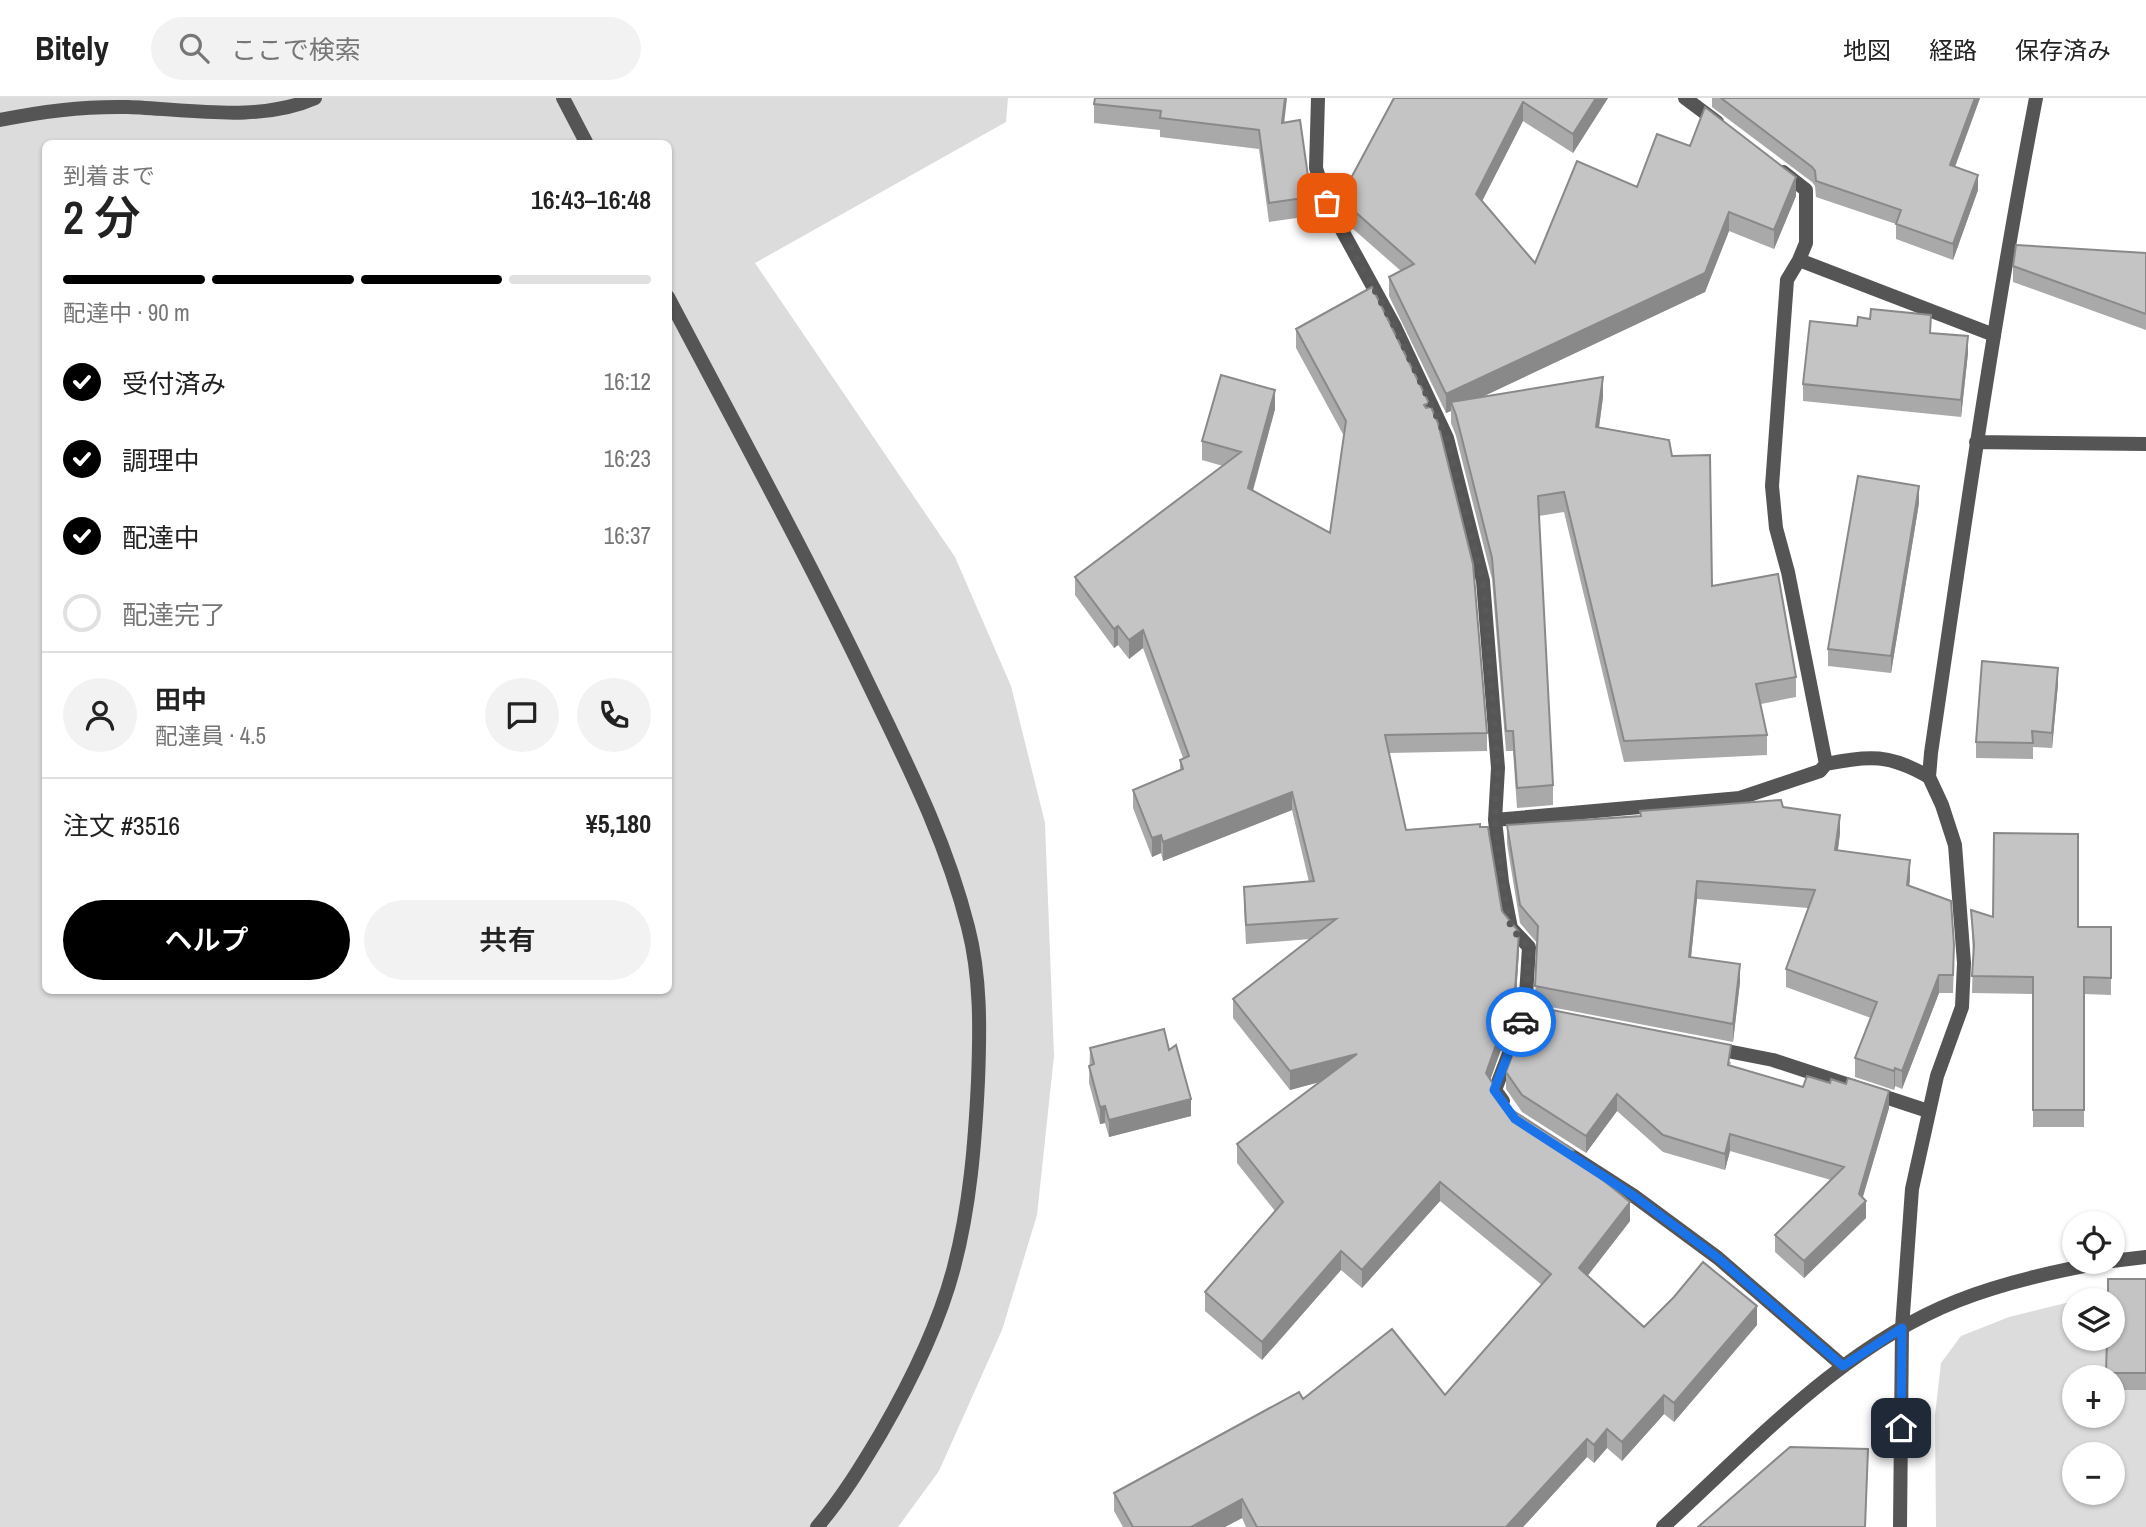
<!DOCTYPE html>
<html lang="ja">
<head>
<meta charset="utf-8">
<style>
  :root { --surface:#fff; --page:#f2f2f2; --text:#222; --muted:#767676; --line:#e0e0e0; --accent:#000 }
  body { margin:0; font-family:"Archivo Narrow","Noto Sans JP",sans-serif; background:var(--page); color:var(--text); height:100vh; display:flex; flex-direction:column; font-size:26px; white-space:nowrap }
  * { box-sizing:border-box; margin:0 }
  p { font-size:23px; color:var(--muted) }
  .icon { flex:none; width:38px; height:38px; fill:none; stroke:currentColor; stroke-width:2; stroke-linecap:round; stroke-linejoin:round }
  .map { position:relative; flex:1; overflow:hidden }
  .side { position:absolute; left:42px; top:42px; width:630px; height:854px; display:flex; flex-direction:column; background:var(--surface); border-radius:10px; box-shadow:0 2px 5px #0004 }
  .side>* { flex:none }
  .tools { position:absolute; left:2062px; top:1113px; display:grid; gap:14px }
  .tools a { display:grid; place-items:center; width:63px; height:63px; border-radius:50%; background:var(--surface); box-shadow:0 2px 5px #0004; font-size:35px }
  .pin { position:absolute; display:grid; place-items:center; width:60px; height:60px; color:#fff; margin:-30px; border-radius:14px; box-shadow:0 4px 10px #0006 }
  .courier { position:absolute; display:grid; place-items:center; width:70px; height:70px; margin:-35px; border:5px solid #1a73e8; border-radius:50%; background:#fff; color:#222; box-shadow:0 2px 9px #0007 }
  .summary em { font-style:normal; font-weight:600 }
  .summary div { display:flex; flex-direction:column-reverse }
  .summary { display:flex; align-items:center; justify-content:space-between; height:119px; padding:0 21px }
  h1 { font-size:46px; font-weight:600; line-height:52px }
  .bar { display:grid; grid-template-columns:repeat(4,1fr); gap:10px 7px; align-content:center; height:84px; padding:0 21px }
  .bar i { height:9px; border-radius:5px; background:var(--line) }
  .bar .on { background:var(--accent) }
  .bar p { grid-column:span 4 }
  .line { display:flex; align-items:center; gap:18px; padding:0 21px; border-top:2px solid var(--line) }
  .line div { flex:1 }
  .round { display:grid; place-items:center; flex:none; width:74px; height:74px; border-radius:37px; background:var(--page) }
  ol { padding:0 21px; list-style:none }
  li { display:flex; align-items:center; gap:21px; height:77px }
  li p { margin-inline-start:auto }
  li .icon { padding:7px; border-radius:50%; background:var(--accent); color:#fff; stroke-width:4 }
  li:last-child { color:var(--muted) }
  li i { width:38px; height:38px; border:4px solid var(--line); border-radius:50% }
  .action { display:flex; gap:14px; margin-top:auto; padding:14px 21px }
  .action a { flex:1; height:80px; border-radius:42px; background:var(--accent); color:#fff; font-size:28px; font-weight:600; line-height:80px; text-align:center }
  .action a+a { background:var(--page); color:var(--text) }
  header { display:flex; align-items:center; gap:42px; box-sizing:border-box; height:98px; padding:0 35px; background:var(--surface); border-bottom:2px solid var(--line) }
  header strong { font-size:33px }
  nav { display:flex; gap:38px; margin-inline-start:auto; font-size:24px }
  .search { width:490px; height:63px; background:var(--page); display:flex; align-items:center; gap:18px; box-sizing:border-box; padding:0 24px; border-radius:38px; color:var(--muted); font-size:26px }
  .map>svg:first-child { display:block }
  .green { fill:#dcdcdc; fill-rule:evenodd }
  .lines { fill:none; stroke-linecap:round; stroke-linejoin:round }
  .service { stroke:#555; stroke-width:14 }
  .minor { stroke:#555; stroke-width:14 }
  .tertiary { stroke:#555; stroke-width:14 }
  .wall { fill:#a9a9a9 }
  .shaded-wall { fill:#898989 }
  .building { fill:#c4c4c4; stroke:#898989; stroke-width:2 }
  .done { stroke:#595959; stroke-width:7; stroke-dasharray:0 12.6 }
  .route { stroke:#1a73e8; stroke-width:9 }
</style>
</head>
<body>
<header>
<strong>Bitely</strong>
<div class="search"><svg class="icon" aria-label="search" viewBox="0 0 24 24"><circle cx="10" cy="10" r="6"/><path d="M15 15l6 6"/></svg>ここで検索</div>
<nav><a>地図</a><a>経路</a><a>保存済み</a></nav>
</header>
<div class="map">
<svg width="2146" height="1429" viewBox="0 0 2146 1429">
  <rect width="100%" height="100%" fill="#fff"/>
  <path class="green" d="M0,0H1008L1006,24L755,165L955,459L1011,588L1045,725L1054,958L1037,1117L1002,1232L939,1373L898,1429H0ZM46,46H668V892H46Z
    M2146,1192V1429H1936L1935,1317L1941,1265L1961,1238L2009,1219L2074,1203V1241H2112V1202H2075ZM2074,1279H2112V1318H2074ZM2074,1356H2112V1395H2074Z"/>
  <g class="lines">
    <path class="service" d="M1318,0L1316,70L1327,105L1394,227L1447,340L1483,483L1498,670L1495,722L1502,784L1511,830L1529,849L1525,914L1495,992L1503,1003
      M1685,0L1717,24
      M1783,74L1806,92V145L1799,162L1994,237
      M1799,162L1787,182L1772,388L1776,430L1788,474L1826,666C1869,657 1890,656 1929,679
      M1495,722L1740,700L1820,673L1826,666
      M1712,950L1773,962L1928,1013
      M1564,1053L1634,1098L1718,1160L1843,1268"/>
    <path class="minor" d="M0,22C43,13 85,8 128,9C188,11 259,25 315,0
      M1976,344L2146,346
      M1900,1429L1902,1230L1912,1091L1937,978L1962,909L1964,865L1955,747L1942,707L1929,679L1931,655C1963,436 1994,217 2036,0"/>
    <path class="tertiary" d="M563,0L587,46
      M668,199C736,328 806,456 869,587C908,668 946,742 968,829C981,879 980,932 978,983C975,1045 970,1108 954,1169C939,1227 911,1283 881,1335C862,1367 842,1400 817,1429
      M2112,1163L2146,1159
      M1663,1429C1753,1347 1841,1249 1957,1203C2005,1184 2055,1173 2106,1164"/>
  </g>
  <path class="wall" d="M1394,0H1608L1573,55L1523,23L1482,103L1535,165L1637,89L1796,98L1774,151L1729,133L1705,194L1480,300L1603,299L1599,330L1672,358L1712,488L1796,579V599L1761,606L1767,637V657L1624,664L1564,414L1539,418L1553,687V707L1517,710L1513,653H1506L1492,481L1456,338L1451,325V313L1446,315L1389,198V179L1401,173L1352,130L1343,114V95Z
    M1712,0H1980L1955,69L1978,92L1953,162L1896,141V126L1816,99L1815,88L1812,84L1712,9Z
    M1094,6L1284,24L1311,99V118L1269,124L1259,51L1160,39V32L1094,25Z
    M2146,155V232L2013,184V168Z
    M1296,231L1429,310L1487,635V653L1389,655L1406,732L1502,813L1519,853L1515,912L1490,982L1509,1010L1574,1058L1630,1123L1587,1178L1644,1229L1757,1227L1674,1324L1664,1316L1622,1363L1607,1350L1594,1365L1587,1359L1523,1429H1246L1242,1420L1225,1429H1123L1114,1413V1395L1303,1301L1445,1297L1542,1187L1440,1103L1362,1190L1341,1172L1262,1262L1205,1213V1194L1275,1113L1237,1065V1046L1319,984L1290,992L1233,920V901L1310,841L1246,846L1244,807V789L1309,784L1292,712L1163,763L1161,755L1152,759L1133,710V692L1180,672V662L1183,660L1143,550L1129,561L1118,547L1114,550L1075,497V479L1223,368L1202,362V343L1275,311L1253,393L1330,435L1344,338L1296,250Z
    M1931,235L1968,255L1961,319L1803,303V286Z
    M1919,405L1891,575L1828,568V551Z
    M2058,586L2052,650L2033,649V661L1976,660V644Z
    M1783,709L1840,735L1838,753L1910,780L1909,788L1954,865L1953,895H1939L1902,991L1895,988L1894,992L1855,979V960L1871,920L1786,889V871L1808,810L1697,801L1691,860L1740,884L1733,944L1535,906L1537,845L1520,825L1507,746V727L1640,718V713Z
    M1971,812L1993,819L2078,829H2111V897L2084,896V1029H2033V896L1972,895L1973,858Z
    M1090,950L1169,952L1191,1018L1109,1039L1105,1025L1100,1026L1089,985Z
    M1731,964L1730,967L1803,989L1889,1010L1862,1100L1866,1120L1804,1180L1775,1154V1137L1831,1082L1730,1053L1725,1072L1663,1054L1617,1013L1586,1055L1522,1014L1506,991V974Z
    M2146,1181V1292H2112V1279H2106L2107,1241Z"/>
  <path class="shaded-wall" d="M1285,0H1287L1282,44V25Z
    M1596,0H1608L1573,55V36Z
    M1975,0H1980L1950,82V67Z
    M1523,4V23L1476,115V96Z
    M1978,77V92L1953,162V146Z
    M1796,79V98L1774,151V132Z
    M1729,114V133L1705,194L1454,312L1451,304V313L1446,315V296Z
    M1968,238V255L1961,319V302Z
    M1603,279V299L1596,350V329Z
    M1275,292V311L1248,409V390Z
    M1919,388V405L1891,575V558Z
    M1118,528V547L1114,550V531Z
    M1143,532V550L1129,561V542Z
    M2058,570V586L2052,650V635Z
    M1292,694V712L1163,763V744Z
    M1840,717V735L1835,771V752Z
    M1161,737V755L1152,759V740Z
    M1910,762V780L1907,806V787Z
    M1697,783V801L1689,878V859Z
    M1519,834V853L1515,912L1486,994V975Z
    M1740,866V884L1733,944V926Z
    M1939,877V895L1902,991V973Z
    M1357,956V974L1290,992V973Z
    M1895,970V988L1894,992V973Z
    M1889,993V1010L1860,1109L1866,1103V1120L1804,1180V1163L1859,1096Z
    M1617,996V1013L1586,1055V1038Z
    M1191,1001V1018L1109,1039V1022Z
    M1105,1008V1025L1100,1026V1009Z
    M1730,1036V1053L1725,1072V1056Z
    M1440,1084V1103L1362,1190V1172Z
    M1630,1104V1123L1579,1189V1170Z
    M1341,1153V1172L1262,1262V1244Z
    M1757,1208V1227L1674,1324V1305Z
    M1664,1297V1316L1622,1363V1344Z
    M1607,1331V1350L1594,1365V1347Z
    M1587,1341V1359L1523,1429H1506Z
    M1242,1401V1420L1225,1429H1191Z"/>
  <path class="building" d="M1095,0H1285L1282,25L1300,22L1311,99L1269,105L1259,32L1160,20L1161,13L1094,6Z
    M1394,0H1596L1573,36L1523,4L1476,96L1535,165L1577,63L1637,89L1657,36L1690,48L1705,9L1796,79L1774,132L1729,114L1705,175L1446,296L1389,179L1414,166L1352,111L1343,95Z
    M1721,0H1975L1950,67L1978,77L1953,146L1896,126L1901,112L1816,83L1815,73L1812,69Z
    M2016,147L2146,155V216L2013,168Z
    M1372,189L1429,305L1424,307L1426,310L1431,309L1438,325L1473,466L1487,635L1385,637L1406,732L1480,726V729H1488L1502,813L1519,834L1515,893L1486,975L1509,1010L1574,1052L1571,1056L1630,1104L1579,1170L1644,1229L1674,1199L1703,1164L1757,1208L1674,1305L1664,1297L1622,1344L1607,1331L1594,1347L1587,1341L1506,1429H1257L1242,1401L1191,1429H1133L1114,1395L1299,1294L1303,1301L1392,1231L1445,1297L1551,1176L1440,1084L1362,1172L1341,1153L1262,1244L1205,1194L1283,1104L1237,1046L1357,956L1290,973L1233,901L1336,821L1246,827L1244,789L1314,783L1292,694L1163,744L1161,737L1152,740L1133,692L1183,671L1180,662L1189,658L1143,532L1129,542L1118,528L1114,531L1075,479L1241,354L1202,343L1221,277L1275,292L1248,390L1330,435L1346,323L1296,231Z
    M1871,211L1931,217L1930,235L1968,238L1961,302L1803,286L1810,223L1857,228L1858,219L1870,221Z
    M1603,279L1596,329L1669,342L1672,358L1710,357L1712,488L1778,476L1796,579L1756,586L1767,637L1624,643L1564,394L1538,398L1553,687L1517,690L1513,633H1506L1492,460L1456,317L1451,304Z
    M1858,378L1919,388L1891,558L1828,551Z
    M1982,563L2058,570L2052,635L2032,633L2033,645L1976,644Z
    M1781,702L1783,709L1840,717L1835,752L1910,762L1907,787L1951,803L1954,847L1953,877H1939L1902,973L1895,970L1894,973L1855,960L1877,904L1786,871L1815,792L1697,783L1689,859L1740,866L1733,926L1535,888L1538,828L1520,807L1507,727L1641,718L1640,713Z
    M1994,735L2078,736V829H2111V880L2084,879V1012H2033V879L1972,878L1974,847L1971,812L1993,819Z
    M1531,908L1731,947L1728,967L1803,989L1807,978L1830,985L1831,981L1846,986L1848,980L1889,993L1859,1096L1866,1103L1804,1163L1775,1137L1844,1069L1730,1036L1725,1056L1663,1037L1617,996L1586,1038L1522,997L1506,974Z
    M1164,931L1169,952L1176,947L1191,1001L1109,1022L1105,1008L1100,1009L1089,968L1094,966L1090,950Z
    M2108,1181H2146V1275H2106L2107,1241H2112V1202H2108Z
    M1790,1349L1868,1351L1865,1429H1698Z"/>
  <g class="lines">
    <path class="done" d="M1327,105L1394,227L1447,340L1483,483L1498,670L1495,722L1502,784L1511,830L1529,849L1525,914L1521,924"/>
    <path class="route" d="M1521,924L1494,992L1515,1021L1634,1098L1718,1160L1843,1268L1902,1230L1901,1330"/>
  </g>
</svg>
<div class="tools">
<a><svg class="icon" aria-label="locate" viewBox="0 0 24 24"><circle cx="12" cy="12" r="6"/><path d="M12 2v4M12 18v4M2 12h4M18 12h4"/></svg></a>
<a><svg class="icon" aria-label="layers" viewBox="0 0 24 24"><path d="M12 4l9 5-9 5-9-5zM3 14l9 5 9-5"/></svg></a>
<a>+</a>
<a>−</a>
</div>
<div class="pin" style="left:1327px;top:105px;background:#ea580c"><svg class="icon" aria-label="bag" viewBox="0 0 24 24"><path d="M5 8h14l-1 12H6zM9 8a3 3 0 0 1 6 0"/></svg></div>
<div class="pin" style="left:1901px;top:1330px;background:#1f2937"><svg class="icon" aria-label="home" viewBox="0 0 24 24"><path d="M3 11l9-7 9 7M6 9v11h12V9"/></svg></div>
<div class="courier" style="left:1521px;top:924px"><svg class="icon" aria-label="car" viewBox="0 0 24 24"><path d="M5 17H2v-5l4-1 3-4h7l3 4 3 1v5h-3M9 17h6M6 11h13"/><circle cx="7" cy="17" r="2"/><circle cx="17" cy="17" r="2"/></svg></div>
<section class="side">
<div class="summary"><div><h1>2 分</h1><p>到着まで</p></div><em>16:43–16:48</em></div>
<div class="bar"><i class="on"></i><i class="on"></i><i class="on"></i><i></i><p>配達中 · 90 m</p></div>
<ol>
<li><svg class="icon" aria-label="check" viewBox="0 0 24 24"><path d="M5 12l5 5 9-10"/></svg>受付済み<p>16:12</p></li>
<li><svg class="icon" aria-label="check" viewBox="0 0 24 24"><path d="M5 12l5 5 9-10"/></svg>調理中<p>16:23</p></li>
<li><svg class="icon" aria-label="check" viewBox="0 0 24 24"><path d="M5 12l5 5 9-10"/></svg>配達中<p>16:37</p></li>
<li><i></i>配達完了</li>
</ol>
<div class="line" style="height:126px"><a class="round"><svg class="icon" aria-label="person" viewBox="0 0 24 24"><circle cx="12" cy="8" r="4"/><path d="M4 21q1-7 8-7t8 7"/></svg></a><div><b>田中</b><p>配達員 · 4.5</p></div><a class="round"><svg class="icon" aria-label="chat" viewBox="0 0 24 24"><path d="M4 5h16v11H9l-5 4z"/></svg></a><a class="round"><svg class="icon" aria-label="phone" viewBox="0 0 24 24"><path d="M5 4h4l2 5-3 2q2 4 5 5l2-3 5 2v4C11 20 4 13 5 4z"/></svg></a></div>
<div class="line" style="height:91px"><div>注文 #3516</div><b>¥5,180</b></div>
<div class="action"><a>ヘルプ</a><a>共有</a></div>
</section>
</div>
</body>
</html>
